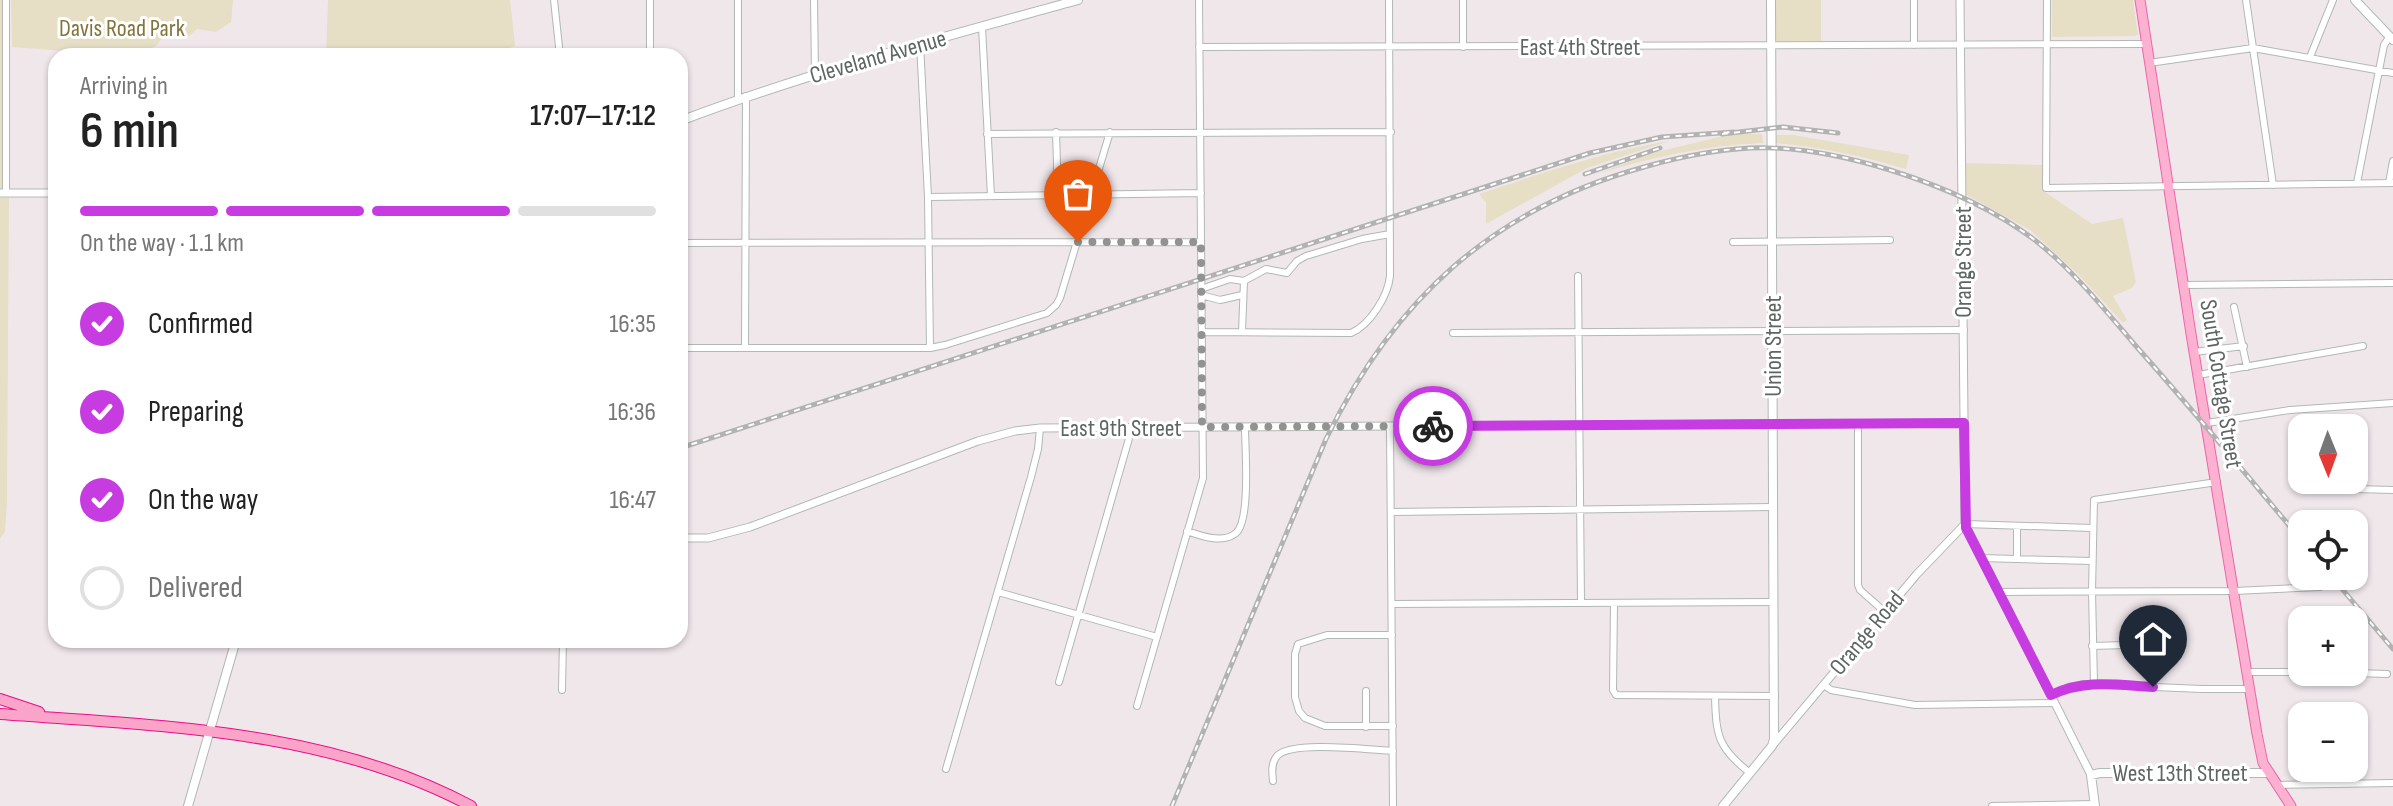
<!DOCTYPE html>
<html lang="en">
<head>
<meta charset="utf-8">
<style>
  :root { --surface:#fff; --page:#f6f6f6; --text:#222; --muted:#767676; --line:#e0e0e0; --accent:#c63ce1 }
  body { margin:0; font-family:"Sofia Sans Condensed",sans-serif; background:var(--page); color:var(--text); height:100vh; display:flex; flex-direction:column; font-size:30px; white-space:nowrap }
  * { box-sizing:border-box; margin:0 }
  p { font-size:26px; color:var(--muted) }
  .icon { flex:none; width:44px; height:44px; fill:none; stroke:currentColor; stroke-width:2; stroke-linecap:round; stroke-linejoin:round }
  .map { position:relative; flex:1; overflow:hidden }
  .drawer { position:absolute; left:48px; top:48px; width:640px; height:600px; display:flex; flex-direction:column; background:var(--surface); border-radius:24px; box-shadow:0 2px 6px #0004 }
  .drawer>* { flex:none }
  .needle { width:52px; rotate:179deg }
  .controls { position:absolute; left:2288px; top:414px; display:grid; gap:16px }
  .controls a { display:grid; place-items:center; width:80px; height:80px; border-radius:16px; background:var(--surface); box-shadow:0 2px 6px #0004; font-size:40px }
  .pin { position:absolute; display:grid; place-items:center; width:68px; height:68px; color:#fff; margin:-82px -34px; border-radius:50% 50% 50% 0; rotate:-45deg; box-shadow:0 0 8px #0007 }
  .pin .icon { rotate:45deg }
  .courier { position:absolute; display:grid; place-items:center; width:80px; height:80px; margin:-40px; border:6px solid #c63ce1; border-radius:50%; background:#fff; color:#222; box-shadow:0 2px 10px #0007 }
  .summary em { font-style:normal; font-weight:600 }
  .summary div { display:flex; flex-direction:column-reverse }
  .summary { display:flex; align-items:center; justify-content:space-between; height:136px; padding:0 32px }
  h1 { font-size:52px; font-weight:600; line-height:60px }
  .bar { display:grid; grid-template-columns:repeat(4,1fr); gap:12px 8px; align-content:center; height:96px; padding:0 32px }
  .bar i { height:10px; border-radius:6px; background:var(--line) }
  .bar .active { background:var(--accent) }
  .bar p { grid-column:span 4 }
  ol { padding:0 32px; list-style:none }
  li { display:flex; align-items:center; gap:24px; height:88px }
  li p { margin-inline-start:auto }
  li .icon { padding:8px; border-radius:50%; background:var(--accent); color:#fff; stroke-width:4 }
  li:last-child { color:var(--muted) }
  li i { width:44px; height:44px; border:4px solid var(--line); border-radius:50% }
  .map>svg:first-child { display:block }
  .green { fill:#e6dec5 }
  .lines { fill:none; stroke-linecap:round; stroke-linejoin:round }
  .minor-casing { stroke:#b2b8b4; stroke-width:8 }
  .tertiary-casing { stroke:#b2b8b4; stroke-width:9 }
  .secondary-casing { stroke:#b1b9b4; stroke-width:10 }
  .primary-casing { stroke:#eb65ab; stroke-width:11 }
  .trunk-casing { stroke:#eb0c87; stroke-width:12 }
  .minor { stroke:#fff; stroke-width:6 }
  .tertiary { stroke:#fff; stroke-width:7 }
  .secondary { stroke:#fff; stroke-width:8 }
  .primary { stroke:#fbb1cf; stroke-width:9 }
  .trunk { stroke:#faa4ca; stroke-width:10 }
  .rail-casing { stroke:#b1b2b1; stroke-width:5 }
  .rail { stroke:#fff; stroke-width:2; stroke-dasharray:6; stroke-linecap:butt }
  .done { stroke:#919391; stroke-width:8; stroke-dasharray:0 14.4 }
  .route { stroke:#c63ce1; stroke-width:10 }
  .labels { text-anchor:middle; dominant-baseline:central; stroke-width:6; stroke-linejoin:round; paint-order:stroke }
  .park-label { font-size:24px; fill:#82743a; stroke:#fff }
  .street-label { font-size:24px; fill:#5e6661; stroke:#fff }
</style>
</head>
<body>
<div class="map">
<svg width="2393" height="806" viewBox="0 0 2393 806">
  <rect width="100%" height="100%" fill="#f0e7eb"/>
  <path class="green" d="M0,0H4L5,193H0Z
    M11,0H233L231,22L216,32L197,29L188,37H163L156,46L134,56L12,47Z
    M328,0H510L515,46L487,56H326Z
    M1774,0H1821V41H1774Z
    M2052,0H2133L2138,34L2135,36L2052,37Z
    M1732,134H1762L1763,143C1706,145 1654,157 1600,173L1648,154Z
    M1776,135H1793L1909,155L1906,169C1863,156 1821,147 1776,143Z
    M1669,141L1587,168L1486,224V203L1479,194C1542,173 1603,152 1669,141Z
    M1963,163L2042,165V190L2092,224L2123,218L2136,282L2132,288L2113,296L2127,320L2123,323L2078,274L2030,230L1965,194Z
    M0,198H9L7,501L5,531L0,539Z"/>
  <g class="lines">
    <g class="minor-casing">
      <path id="minor" d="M6,0V193
        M554,0L560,56
        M650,0V56
        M738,0V99
        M814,0L815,74
        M1463,0V47
        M2047,0L2046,188L2393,183
        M2246,0L2273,185
        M982,27L991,196
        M920,44L928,197L930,348
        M1914,45V0
        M1199,47L2146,44
        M2310,57L2333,0
        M2149,63L2253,48L2393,73
        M1056,132L1058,195
        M987,134L1391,132
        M2357,183L2384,45L2390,36
        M2389,183L2393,161
        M928,197L1201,193
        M1733,242L1890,240
        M680,243L1201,242
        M1578,276L1581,603
        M2184,285L2393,283
        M1201,289L1230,279L1244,281L1266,269L1287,273L1297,261L1306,256L1362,239L1390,234
        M1201,295L1220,300L1242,295
        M2234,307L2247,367
        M1202,332L1351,333C1370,325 1388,296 1390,276L1389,0
        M1242,332L1244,281
        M1453,333L1964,330
        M680,348H930L945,345L1047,313L1056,305L1060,298L1110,132
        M745,348L746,96
        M2194,352L2244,346
        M2198,375L2363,346
        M1858,423V585L1860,590L1885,612
        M2207,423L2290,410L2393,403
        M1390,426L1393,806
        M2354,489L2393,490
        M1392,512L1773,507
        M1965,524L2092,528
        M1187,531C1201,536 1223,544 1236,533C1251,520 1245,447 1245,427
        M1981,558L2092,561
        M2017,559V526
        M998,592L1157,637
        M1998,592L2234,591L2320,587
        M1614,603L1613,690L1616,695L1775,696
        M1392,604L1774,602
        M1392,635H1327L1298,644L1295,654V697L1299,711L1305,718L1325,726H1393
        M2092,646L2126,645
        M2247,672H2302
        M2323,672L2387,674
        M1059,682L1132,428
        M2094,684L2092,591L2094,500L2217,482
        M1824,685L1831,690L1915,705L2055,703
        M562,690L563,640
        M1366,691V727
        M2051,695L2068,687L2084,684L2202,689H2250
        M1715,696C1716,736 1718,748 1750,773
        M1137,706L1203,478L1199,0
        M946,769L1031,477L1038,449L1040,428
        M1273,781C1272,773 1271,763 1277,756C1291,740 1371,750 1393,751
        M2277,785L2393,783
        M1992,806L2095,804"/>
    </g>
    <g class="tertiary-casing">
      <path id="tertiary" d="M1960,0L1965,524L2091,775
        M0,193H56
        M680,538H708L750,527L978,441L1015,431L1040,428L1964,423
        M1772,746L1917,574L1965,524"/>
    </g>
    <g class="secondary-casing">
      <path id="secondary" d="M2355,0L2393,40
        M680,121C810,72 944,37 1078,0
        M188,806L236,640
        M1723,806L1772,746L1774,739L1771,0
        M2095,806L2091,775L2100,773H2269"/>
    </g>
    <g class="primary-casing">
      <path id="primary" d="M2140,0L2191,334L2257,734L2263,763L2291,806"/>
    </g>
    <g class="trunk-casing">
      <path id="trunk" d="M0,699L39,712
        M0,714C160,726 327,729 471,806"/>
    </g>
    <use href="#minor" class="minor"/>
    <use href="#tertiary" class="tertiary"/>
    <use href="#secondary" class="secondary"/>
    <use href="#primary" class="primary"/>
    <use href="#trunk" class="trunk"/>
    <g class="rail-casing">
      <path id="rail" d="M1722,134L1783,127L1838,133
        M1585,174L1660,148
        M680,448L1590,153L1662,137L1734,132
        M2331,576L2393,649
        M1172,806L1326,439C1394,300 1492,209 1644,167C1737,141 1796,141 1890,170C1941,186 1993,208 2036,241C2074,271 2104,309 2135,345C2192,409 2247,475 2302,541"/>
    </g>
    <use href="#rail" class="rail"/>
  </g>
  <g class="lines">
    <path class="done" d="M1078,242H1201L1202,427L1433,426"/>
    <path class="route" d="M1433,426L1964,423L1966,528L2051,695C2085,679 2116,685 2153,687"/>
  </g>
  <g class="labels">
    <g class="park-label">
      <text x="122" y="28">Davis Road Park</text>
    </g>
    <g class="street-label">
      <text x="1580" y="47">East 4th Street</text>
      <text transform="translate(878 57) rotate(-16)">Cleveland Avenue</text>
      <text transform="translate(1963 262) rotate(-90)">Orange Street</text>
      <text transform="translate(1773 346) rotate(-90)">Union Street</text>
      <text transform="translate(2221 384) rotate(81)">South Cottage Street</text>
      <text x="1121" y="428">East 9th Street</text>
      <text transform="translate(1867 633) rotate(-50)">Orange Road</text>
      <text x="2180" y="773">West 13th Street</text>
    </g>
  </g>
</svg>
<div class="controls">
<a><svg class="needle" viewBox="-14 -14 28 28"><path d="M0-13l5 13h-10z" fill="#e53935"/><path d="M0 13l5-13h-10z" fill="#767676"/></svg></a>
<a><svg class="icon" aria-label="locate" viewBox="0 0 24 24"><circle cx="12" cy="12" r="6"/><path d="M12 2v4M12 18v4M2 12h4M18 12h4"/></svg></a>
<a>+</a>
<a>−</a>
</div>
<div class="pin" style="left:1078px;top:242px;background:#ea580c"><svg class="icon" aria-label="bag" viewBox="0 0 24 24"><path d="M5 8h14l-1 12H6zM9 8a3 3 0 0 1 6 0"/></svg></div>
<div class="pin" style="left:2153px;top:687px;background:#1f2937"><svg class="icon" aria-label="home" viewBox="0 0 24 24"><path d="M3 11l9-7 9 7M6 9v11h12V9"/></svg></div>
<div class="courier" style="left:1433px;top:426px"><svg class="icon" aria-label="bike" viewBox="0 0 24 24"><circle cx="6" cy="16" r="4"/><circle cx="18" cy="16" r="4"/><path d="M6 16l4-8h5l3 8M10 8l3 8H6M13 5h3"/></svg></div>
<section class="drawer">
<div class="summary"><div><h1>6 min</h1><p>Arriving in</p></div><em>17:07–17:12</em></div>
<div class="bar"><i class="active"></i><i class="active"></i><i class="active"></i><i></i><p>On the way · 1.1 km</p></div>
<ol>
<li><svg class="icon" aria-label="check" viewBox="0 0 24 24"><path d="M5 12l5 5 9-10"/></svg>Confirmed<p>16:35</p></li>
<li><svg class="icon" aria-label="check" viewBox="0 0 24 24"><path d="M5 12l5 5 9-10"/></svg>Preparing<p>16:36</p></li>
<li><svg class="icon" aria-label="check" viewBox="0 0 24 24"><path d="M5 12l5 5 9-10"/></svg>On the way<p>16:47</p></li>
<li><i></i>Delivered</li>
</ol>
</section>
</div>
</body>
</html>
